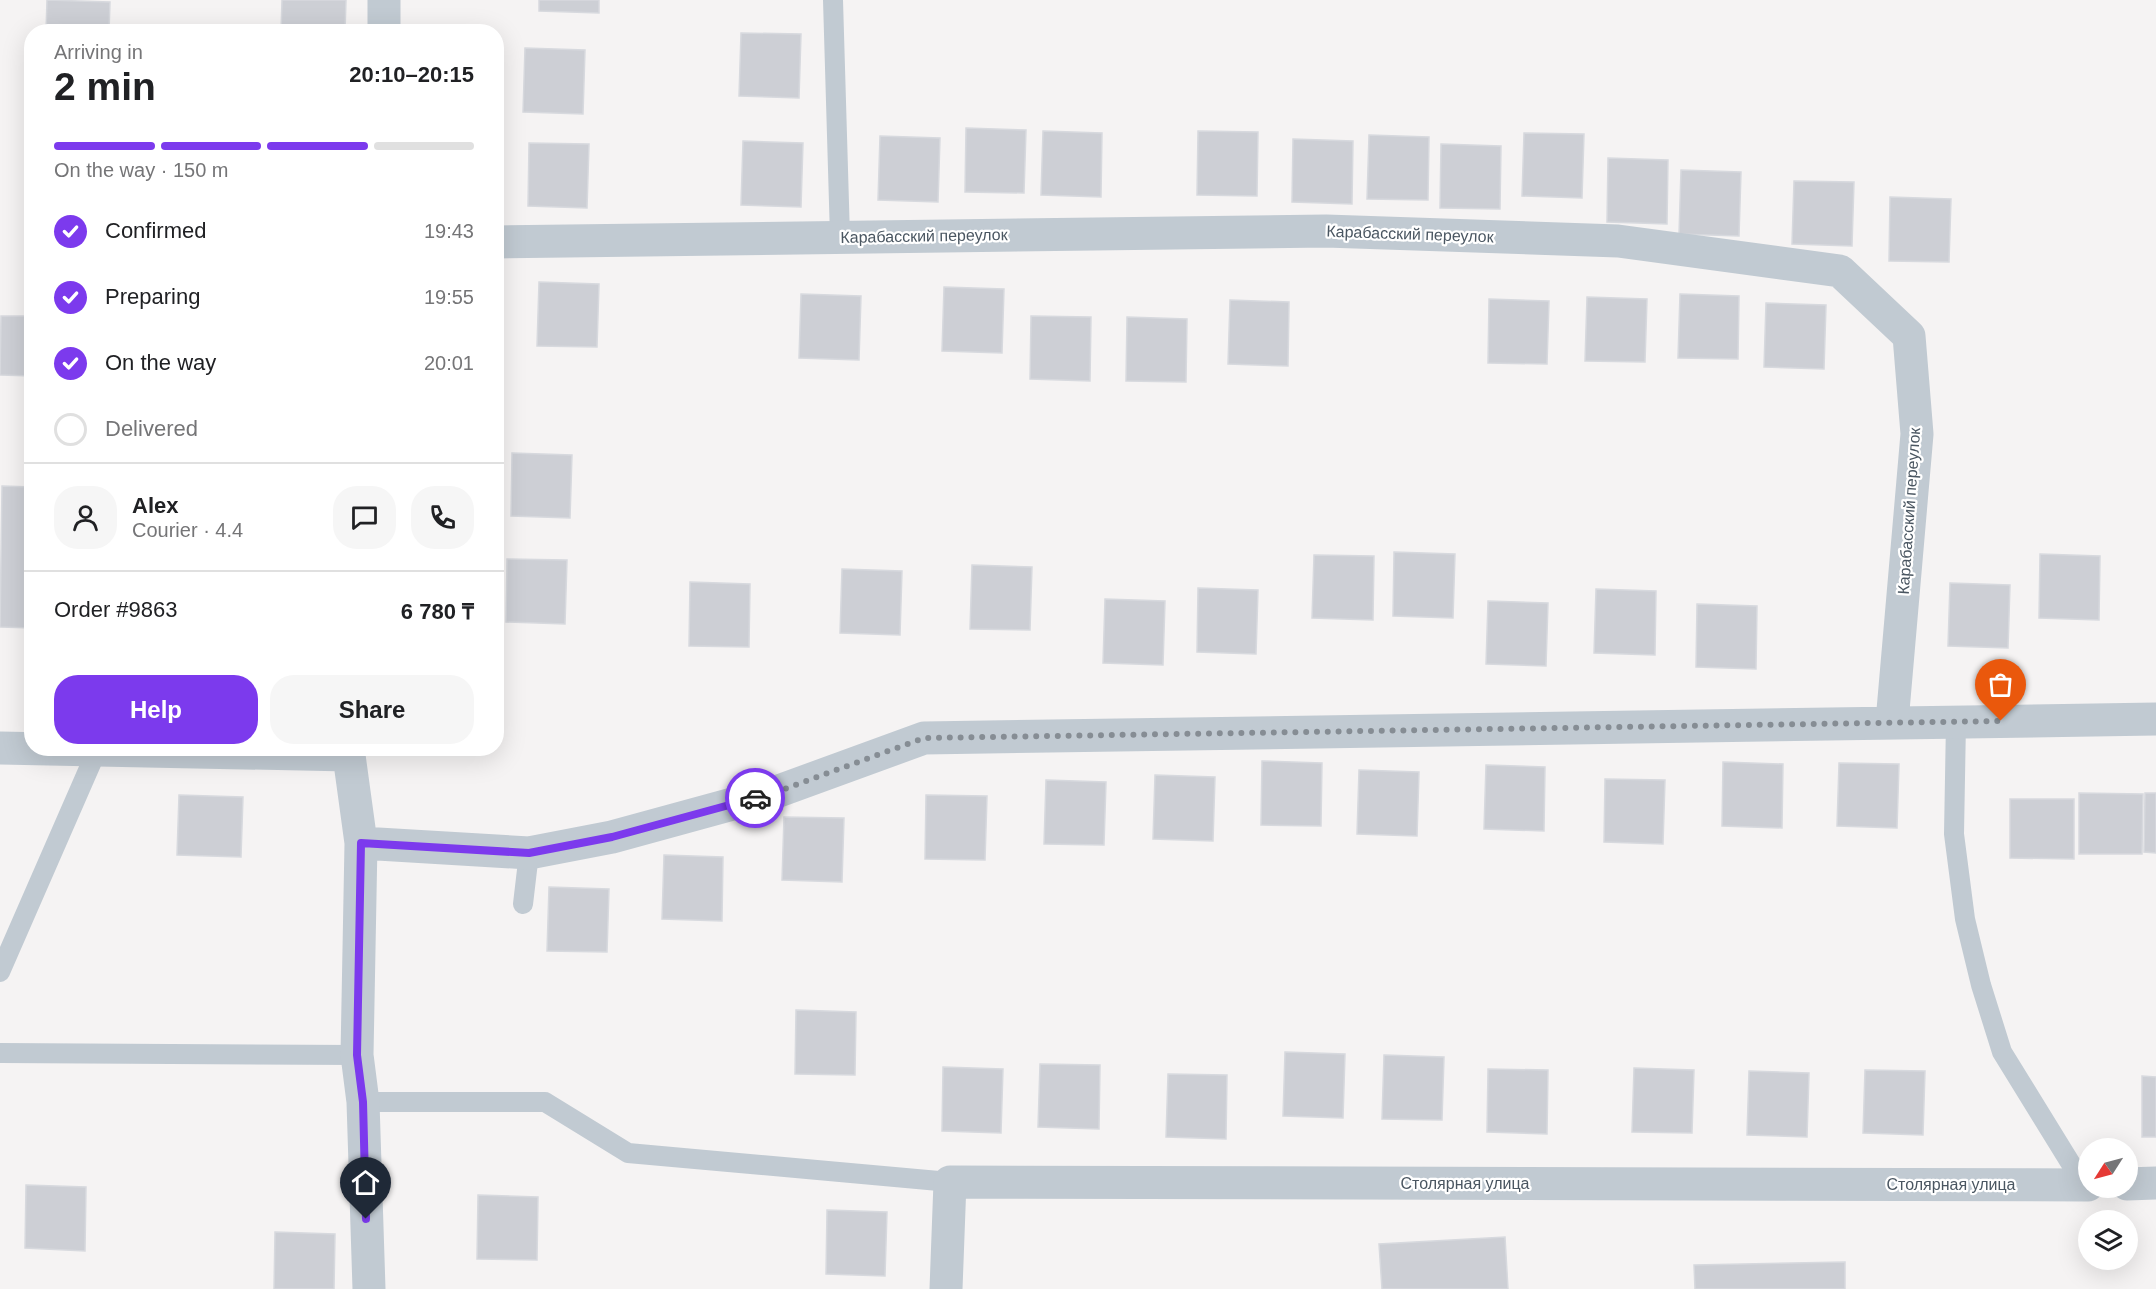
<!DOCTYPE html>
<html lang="en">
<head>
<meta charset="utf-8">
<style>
  :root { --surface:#fff; --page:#f6f6f6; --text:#202124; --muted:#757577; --line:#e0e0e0; --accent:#7c3aed }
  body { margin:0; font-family:Helvetica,sans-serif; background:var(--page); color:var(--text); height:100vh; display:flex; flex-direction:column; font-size:22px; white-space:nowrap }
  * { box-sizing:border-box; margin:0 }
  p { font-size:20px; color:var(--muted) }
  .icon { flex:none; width:33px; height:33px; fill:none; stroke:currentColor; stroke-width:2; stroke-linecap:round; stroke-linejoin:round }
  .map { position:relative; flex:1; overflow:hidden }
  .sheet { position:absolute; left:24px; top:24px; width:480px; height:732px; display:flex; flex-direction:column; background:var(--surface); border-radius:24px; box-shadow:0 6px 24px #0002 }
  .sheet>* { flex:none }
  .needle { width:39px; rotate:234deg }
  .tools { position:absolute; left:2078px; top:1138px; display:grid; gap:12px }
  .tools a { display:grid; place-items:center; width:60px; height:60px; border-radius:50%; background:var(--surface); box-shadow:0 6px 24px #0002; font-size:30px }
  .pin { position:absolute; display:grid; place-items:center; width:51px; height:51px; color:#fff; margin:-62px -26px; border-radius:50% 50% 50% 0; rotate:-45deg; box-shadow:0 0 6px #0007 }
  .pin .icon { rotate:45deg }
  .courier { position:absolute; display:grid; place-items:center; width:60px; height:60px; margin:-30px; border:4px solid #7c3aed; border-radius:50%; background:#fff; color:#222; box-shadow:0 2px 8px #0007 }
  .summary em { font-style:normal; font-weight:700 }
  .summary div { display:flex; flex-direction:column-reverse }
  .summary { display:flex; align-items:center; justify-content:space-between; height:102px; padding:0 30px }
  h1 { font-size:39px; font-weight:700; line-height:45px }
  .bar { display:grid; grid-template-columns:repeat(4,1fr); gap:9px 6px; align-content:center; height:72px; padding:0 30px }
  .bar i { height:8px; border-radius:4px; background:var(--line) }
  .bar .active { background:var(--accent) }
  .bar p { grid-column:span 4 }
  .line { display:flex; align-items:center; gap:15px; padding:0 30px; border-top:2px solid var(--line) }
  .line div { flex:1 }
  .round { display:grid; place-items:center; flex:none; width:63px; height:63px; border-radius:24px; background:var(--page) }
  ol { padding:0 30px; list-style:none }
  li { display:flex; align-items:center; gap:18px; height:66px }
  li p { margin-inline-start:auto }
  li .icon { padding:6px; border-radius:50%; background:var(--accent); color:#fff; stroke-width:4 }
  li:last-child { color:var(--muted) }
  li i { width:33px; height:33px; border:3px solid var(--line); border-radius:50% }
  .action { display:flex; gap:12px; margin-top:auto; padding:12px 30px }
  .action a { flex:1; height:69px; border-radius:24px; background:var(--accent); color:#fff; font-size:24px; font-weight:700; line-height:69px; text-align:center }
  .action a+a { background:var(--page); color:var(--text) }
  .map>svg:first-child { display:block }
  .building { fill:#cdcfd5; stroke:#d7d9de; stroke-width:1.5 }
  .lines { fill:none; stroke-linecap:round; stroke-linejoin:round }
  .service { stroke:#c1cad2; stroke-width:20 }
  .minor { stroke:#c1cad2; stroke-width:33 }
  .done { stroke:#868d94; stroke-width:6; stroke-dasharray:0 10.8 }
  .route { stroke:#7c3aed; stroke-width:8 }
  .labels { text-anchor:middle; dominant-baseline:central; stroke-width:4.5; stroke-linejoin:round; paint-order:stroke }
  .street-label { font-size:16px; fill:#4a5661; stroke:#fff }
</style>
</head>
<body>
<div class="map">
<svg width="2156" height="1289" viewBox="0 0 2156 1289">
  <rect width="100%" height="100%" fill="#f5f3f3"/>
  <path class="building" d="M47,0L110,2L109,32H46Z
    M282,0H346L345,32H281Z
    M539,0H599V13L539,11Z
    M741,33L801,34L799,98L739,96Z
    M496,44H498L497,107H496Z
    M525,48L585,50L583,114L523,112Z
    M966,128L1026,130L1024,193L965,192Z
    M1043,131L1102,133L1101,197L1041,195Z
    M1198,131L1258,132L1257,196L1197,195Z
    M1524,133L1584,134L1582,198L1522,196Z
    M1369,135L1429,137L1428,200L1367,199Z
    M880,136L940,138L938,202L878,200Z
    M1293,139L1353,141L1352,204L1292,202Z
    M743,141L803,143L801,207L741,205Z
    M529,143L589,144L587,208L528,206Z
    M1441,144L1501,146L1500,209L1440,208Z
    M1608,158L1668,160L1667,224L1607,222Z
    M1681,170L1741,172L1739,236L1679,234Z
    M1794,181L1854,182L1852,246L1792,244Z
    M1890,197L1951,199L1949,262L1889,261Z
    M539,282L599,284L597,347L537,346Z
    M944,287L1004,289L1002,353L942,351Z
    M801,294L861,296L859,360L799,358Z
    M1680,294L1739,296L1738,359L1678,358Z
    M1587,297L1647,299L1645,362L1585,361Z
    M1489,299L1549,301L1547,364L1488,363Z
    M1230,300L1289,302L1288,366L1228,364Z
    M1766,303L1826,305L1824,369L1764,367Z
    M1,316H32V376L0,375Z
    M1031,316L1091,317L1090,381L1030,379Z
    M1127,317L1187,319L1186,382L1126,381Z
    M512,453L572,455L570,518L511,516Z
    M2,486L32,487V628L0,627Z
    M1394,552L1455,554L1453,618L1393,616Z
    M2040,554L2100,556L2099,620L2039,618Z
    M1314,555L1374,556L1373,620L1312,618Z
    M507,559L567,560L565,624L506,622Z
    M972,565L1032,567L1030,630L970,629Z
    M842,569L902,571L900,635L840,633Z
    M690,582L750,584L749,647L689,646Z
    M1950,583L2010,585L2008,648L1948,646Z
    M1198,588L1258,590L1256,654L1197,652Z
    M1596,589L1656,591L1655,655L1594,653Z
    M1105,599L1165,601L1163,665L1103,663Z
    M1488,601L1548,603L1546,666L1486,664Z
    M1697,604L1757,606L1756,669L1696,667Z
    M1262,761L1322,763L1321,826L1261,825Z
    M1723,762L1783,764L1782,828L1722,826Z
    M1839,763L1899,764L1897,828L1837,826Z
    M1486,765L1545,767L1544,831L1484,829Z
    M1359,770L1419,772L1417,836L1357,834Z
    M1155,775L1215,777L1213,841L1153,839Z
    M1605,779L1665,780L1663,844L1604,842Z
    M1046,780L1106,782L1104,845L1044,844Z
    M2079,793L2143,794L2142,854H2079Z
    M2145,793H2156V853L2144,852Z
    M179,795L243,797L241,857L177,855Z
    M926,795L987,796L985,860L925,859Z
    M2010,799H2074V859L2010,858Z
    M784,817L844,818L842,882L782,880Z
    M664,855L723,857L722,921L662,919Z
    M549,887L609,889L607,952L547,951Z
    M796,1010L856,1012L855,1075L795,1074Z
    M1285,1052L1345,1054L1343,1118L1283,1116Z
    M1384,1055L1444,1057L1442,1120L1382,1119Z
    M1040,1064L1100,1065L1099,1129L1038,1127Z
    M943,1067L1003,1069L1001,1133L942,1131Z
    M1634,1068L1694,1070L1692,1133L1632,1132Z
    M1488,1069L1548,1070L1547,1134L1487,1132Z
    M1865,1070L1925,1071L1923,1135L1863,1133Z
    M1749,1071L1809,1073L1807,1137L1747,1135Z
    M1168,1074L1227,1075L1226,1139L1166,1137Z
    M2142,1076L2156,1077V1137H2142Z
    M26,1185L86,1187L85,1251L25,1248Z
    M478,1195L538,1197L537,1260L477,1259Z
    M827,1210L887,1212L885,1276L826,1274Z
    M275,1232L335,1234L334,1289H274Z
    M1505,1237L1508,1289H1382L1379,1244Z
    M1845,1262V1289H1695L1694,1265Z"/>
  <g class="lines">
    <path class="service" d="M833,0L840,237
      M1956,722L1954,834L1965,919L1981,985L2002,1052L2084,1185
      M523,904L529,853
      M0,972L97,750
      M0,1053L357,1055
      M363,1102H545L628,1153L950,1182"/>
    <path class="minor" d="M384,32V0
      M496,242L1326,231L1618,241L1840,271L1909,336L1917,434L1892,722
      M0,748L349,755
      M348,748L361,843L357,1055L363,1102L369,1289
      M361,843L529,853L612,837L776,792L924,738L2156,719
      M2127,1184L2156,1183
      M946,1289L950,1182L2088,1185"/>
  </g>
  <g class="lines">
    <path class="done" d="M755,798L776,792L924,738L2001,721"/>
    <path class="route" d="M366,1219L363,1102L357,1055L361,843L529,853L612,837L755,798"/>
  </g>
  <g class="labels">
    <g class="street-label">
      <text transform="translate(1410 234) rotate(2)">Карабасский переулок</text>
      <text transform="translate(924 236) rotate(-1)">Карабасский переулок</text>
      <text transform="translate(1909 511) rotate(-86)">Карабасский переулок</text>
      <text x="1465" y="1183">Столярная улица</text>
      <text x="1951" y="1184">Столярная улица</text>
    </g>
  </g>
</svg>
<div class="tools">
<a><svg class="needle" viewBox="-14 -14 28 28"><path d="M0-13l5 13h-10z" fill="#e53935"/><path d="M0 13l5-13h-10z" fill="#757577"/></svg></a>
<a><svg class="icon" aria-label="layers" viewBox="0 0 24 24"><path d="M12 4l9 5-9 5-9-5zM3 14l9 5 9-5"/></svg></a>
</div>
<div class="pin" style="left:2001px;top:721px;background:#ea580c"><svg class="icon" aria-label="bag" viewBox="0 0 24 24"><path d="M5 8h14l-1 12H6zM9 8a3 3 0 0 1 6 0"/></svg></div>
<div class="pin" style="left:366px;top:1219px;background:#1f2937"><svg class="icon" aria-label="home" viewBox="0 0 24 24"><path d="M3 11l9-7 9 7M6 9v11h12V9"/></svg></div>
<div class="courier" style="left:755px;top:798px"><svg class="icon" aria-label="car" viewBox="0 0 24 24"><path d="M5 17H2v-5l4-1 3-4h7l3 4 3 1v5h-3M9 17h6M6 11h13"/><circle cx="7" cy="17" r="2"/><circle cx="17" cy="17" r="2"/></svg></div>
<section class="sheet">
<div class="summary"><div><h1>2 min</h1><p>Arriving in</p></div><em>20:10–20:15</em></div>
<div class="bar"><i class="active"></i><i class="active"></i><i class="active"></i><i></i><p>On the way · 150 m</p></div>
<ol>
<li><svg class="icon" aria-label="check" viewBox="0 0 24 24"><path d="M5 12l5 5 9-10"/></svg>Confirmed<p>19:43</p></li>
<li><svg class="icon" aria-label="check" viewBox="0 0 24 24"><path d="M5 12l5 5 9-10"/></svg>Preparing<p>19:55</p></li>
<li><svg class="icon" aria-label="check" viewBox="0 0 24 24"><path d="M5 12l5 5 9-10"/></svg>On the way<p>20:01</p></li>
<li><i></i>Delivered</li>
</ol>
<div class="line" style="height:108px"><a class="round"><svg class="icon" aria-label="person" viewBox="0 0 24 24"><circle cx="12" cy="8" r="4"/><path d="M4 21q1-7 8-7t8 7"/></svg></a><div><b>Alex</b><p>Courier · 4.4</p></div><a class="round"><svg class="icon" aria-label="chat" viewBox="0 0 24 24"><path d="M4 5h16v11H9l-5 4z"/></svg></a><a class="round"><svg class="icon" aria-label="phone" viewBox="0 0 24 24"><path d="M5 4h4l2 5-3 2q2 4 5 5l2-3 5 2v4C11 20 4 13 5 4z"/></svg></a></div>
<div class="line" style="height:78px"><div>Order #9863</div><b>6 780 ₸</b></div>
<div class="action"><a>Help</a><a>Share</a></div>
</section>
</div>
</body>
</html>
